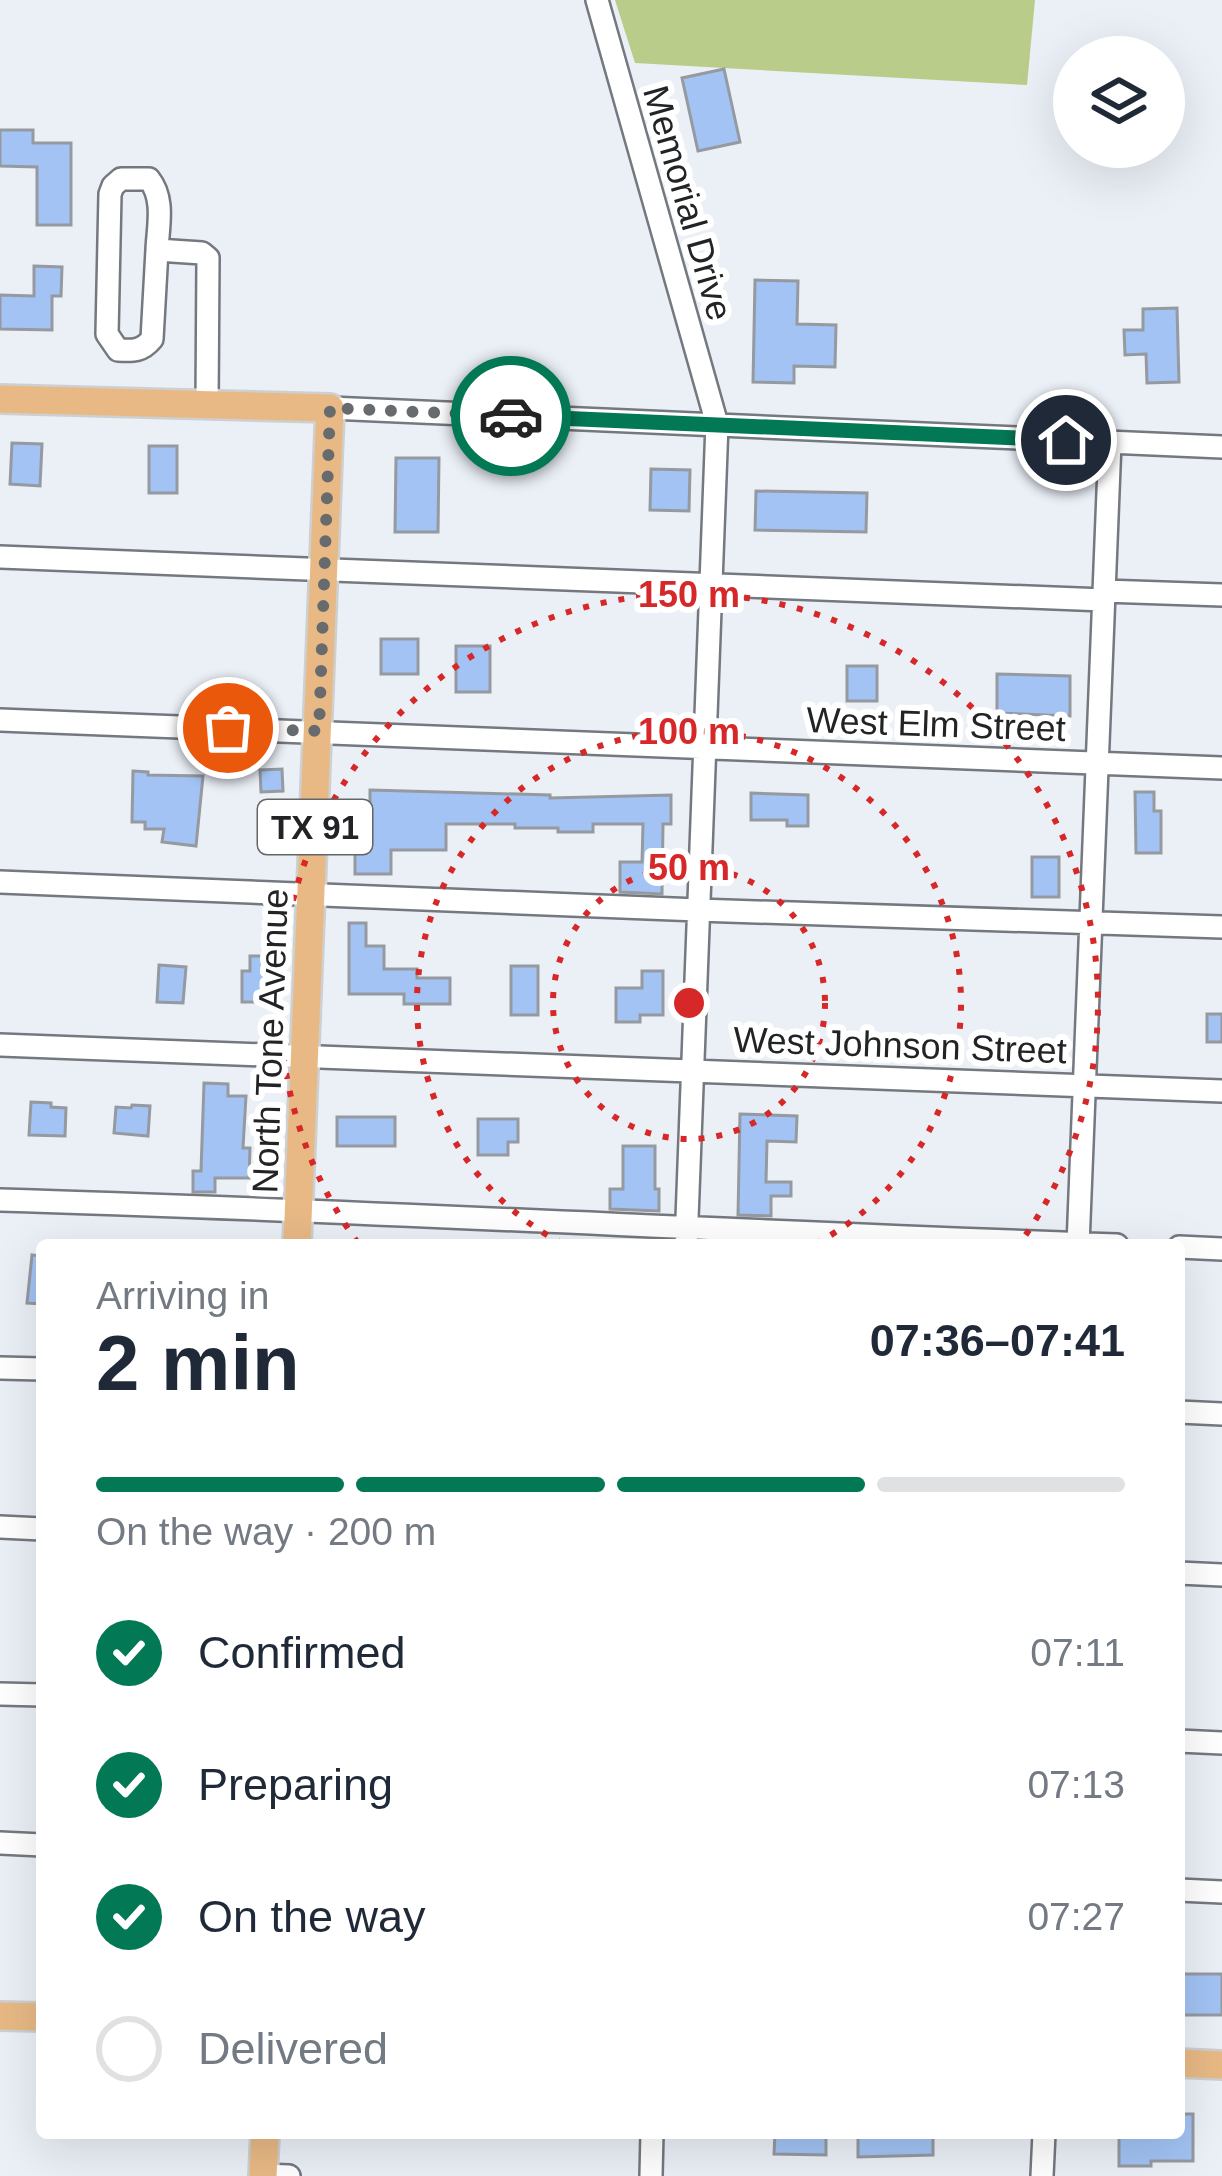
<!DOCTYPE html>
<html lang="en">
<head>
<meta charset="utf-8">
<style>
  :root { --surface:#fff; --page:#f6f6f7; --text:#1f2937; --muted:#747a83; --line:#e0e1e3; --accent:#037854 }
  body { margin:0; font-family:Helvetica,sans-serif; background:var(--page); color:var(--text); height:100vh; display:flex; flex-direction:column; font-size:45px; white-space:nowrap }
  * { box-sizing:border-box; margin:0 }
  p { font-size:39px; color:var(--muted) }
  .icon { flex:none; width:66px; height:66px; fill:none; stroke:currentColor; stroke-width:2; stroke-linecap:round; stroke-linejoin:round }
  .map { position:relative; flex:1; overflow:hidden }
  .side { position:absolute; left:36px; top:1239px; width:1149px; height:900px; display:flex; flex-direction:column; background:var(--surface); border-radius:12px; box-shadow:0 12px 48px #0002 }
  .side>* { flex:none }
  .fabs { position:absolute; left:1053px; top:36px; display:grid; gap:24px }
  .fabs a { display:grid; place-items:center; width:132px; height:132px; border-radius:50%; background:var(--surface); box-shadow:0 12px 48px #0002; font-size:60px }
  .pin { position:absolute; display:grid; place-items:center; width:102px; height:102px; color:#fff; margin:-51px; border:6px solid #fff; border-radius:50%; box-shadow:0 3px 12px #0007 }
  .courier { position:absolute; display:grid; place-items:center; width:120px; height:120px; margin:-60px; border:9px solid #037854; border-radius:50%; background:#fff; color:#222; box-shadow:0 3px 15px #0007 }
  .overview em { font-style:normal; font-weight:600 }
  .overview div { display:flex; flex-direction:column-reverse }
  .overview { display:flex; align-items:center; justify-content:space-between; height:204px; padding:0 60px }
  h1 { font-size:78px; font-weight:600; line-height:90px }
  .bar { display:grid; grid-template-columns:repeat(4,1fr); gap:18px 12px; align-content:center; height:144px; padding:0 60px }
  .bar i { height:15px; border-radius:9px; background:var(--line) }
  .bar .current { background:var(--accent) }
  .bar p { grid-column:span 4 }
  ol { padding:0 60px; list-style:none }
  li { display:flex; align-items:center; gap:36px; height:132px }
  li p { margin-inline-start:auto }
  li .icon { padding:12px; border-radius:50%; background:var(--accent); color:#fff; stroke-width:4 }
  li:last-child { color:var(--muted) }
  li i { width:66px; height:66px; border:6px solid var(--line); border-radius:50% }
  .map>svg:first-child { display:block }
  .green { fill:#bacc89 }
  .building { fill:#a2c3f4; stroke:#9599a0; stroke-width:3 }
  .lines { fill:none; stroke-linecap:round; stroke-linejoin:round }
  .minor-casing { stroke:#74787f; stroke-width:26 }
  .major-casing { stroke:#cecfcf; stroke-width:32 }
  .minor { stroke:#fff; stroke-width:21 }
  .major { stroke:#e8b985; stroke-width:27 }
  .done { stroke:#686b6e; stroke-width:12; stroke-dasharray:0 21.6 }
  .route { stroke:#037854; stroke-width:15 }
  .ring { fill:none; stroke:#d62828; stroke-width:6; stroke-dasharray:6 12 }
  .labels { text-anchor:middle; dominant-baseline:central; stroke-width:12; stroke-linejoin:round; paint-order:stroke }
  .shield { fill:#fff; stroke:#646566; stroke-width:3 }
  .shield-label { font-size:33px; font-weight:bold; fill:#212325 }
  .street-label { font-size:36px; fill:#212325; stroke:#fff }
  .centre { fill:#d62828; stroke:#fff; stroke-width:6 }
  .ring-label { font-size:36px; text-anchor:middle; font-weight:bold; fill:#d62828; stroke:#fff; stroke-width:12; stroke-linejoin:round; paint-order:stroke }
</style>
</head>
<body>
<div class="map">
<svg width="1222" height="2176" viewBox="0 0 1222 2176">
  <rect width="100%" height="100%" fill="#ebf0f7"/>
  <path class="green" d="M615,0H1035L1027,85L635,63Z"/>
  <path class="building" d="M724,69L740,142L698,151L682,78Z
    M0,130H33V143H71V225H37V167L0,166Z
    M34,266L62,267L61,296H52V330L0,329V295L34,296Z
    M755,280L798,281L797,324L836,325L835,367L794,366V383L753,382Z
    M1177,308L1179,382L1147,383L1146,354L1125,355L1124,330H1143V309Z
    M12,443L42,444L40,486L10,484Z
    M149,446H177V493H149Z
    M396,458H439L438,532H395Z
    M651,469L690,470L689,511L650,510Z
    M756,491L867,493L866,532L755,530Z
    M381,639H418V674H381Z
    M456,646H490V692H456Z
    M847,666H877V701H847Z
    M997,674L1070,676V716L997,713Z
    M282,769L283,791L261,792L260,770Z
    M133,771L148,772V775L203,776L196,846L162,842L164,829H145V822H132Z
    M370,790L550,795V798L671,795V824H663L662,894L620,892V862H642L643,824H593V832H558V828H515V824H446V850H391V874H355V831H360V802H370Z
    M1135,792H1154V811H1161V853H1136Z
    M751,793L808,795V826H787V820H751Z
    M1032,857H1059V897H1032Z
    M349,923H366V946H384V969H417V978H450V1004H404V994H349Z
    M250,956H277V1002H242V971H250Z
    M159,965L186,967L183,1003L157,1002Z
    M511,966H538V1015H511Z
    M642,971H663V1015H640V1022H616V988H642Z
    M1207,1014H1222V1042H1207Z
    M204,1083L228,1084V1096H246L243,1148H250L249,1178H215V1192H193V1171H201Z
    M31,1102L51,1103V1107L66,1108L65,1136L29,1135Z
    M132,1105L150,1106L148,1136L114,1133L116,1107L131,1108Z
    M740,1114L797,1116L796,1142L767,1141L766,1182H791V1196H771V1216L738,1215Z
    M337,1117H395V1146H337Z
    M478,1119H518V1142H508V1155H478Z
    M623,1146H655V1189H659V1211L610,1209V1189H623Z
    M32,1255L42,1256V1304L27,1303Z
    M1179,1974H1222V2015H1179Z
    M1179,2114H1193V2161H1151V2166H1119V2133H1179Z
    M775,2133H826V2155L774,2154Z
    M858,2133H933V2155L858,2157Z"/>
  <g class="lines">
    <g class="minor-casing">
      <path id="minor" d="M597,0L717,424L686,1245
        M157,250C158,226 165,199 149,179H121L113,186L110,194L107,334L118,350C134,351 142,351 152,339L157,250L202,253L208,258L207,405
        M330,408L1222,447
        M0,557L1104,600
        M1104,591L1222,595
        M0,720L1222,768
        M0,882L698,910L1222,927
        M0,1045L1222,1091
        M0,1200C372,1211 744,1232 1117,1245
        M1078,1245L1110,442
        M1179,1247L1222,1249
        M0,1368L42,1369
        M1179,1412L1222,1414
        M0,1527L42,1529
        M1179,1573L1222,1575
        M0,1694L42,1695
        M1179,1741L1222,1743
        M0,1843L42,1845
        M1179,1890L1222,1892
        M263,2175L289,2176
        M651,2176L652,2133
        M1042,2176L1044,2133"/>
    </g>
    <g class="major-casing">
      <path id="major" d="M0,399L330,408L297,1245
        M0,2016L42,2017
        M1179,2063L1222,2065
        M263,2176L265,2133"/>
    </g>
    <use href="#minor" class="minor"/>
    <use href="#major" class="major"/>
  </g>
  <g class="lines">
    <path class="done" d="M228,728L319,731L330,408L511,416"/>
    <path class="route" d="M511,416L1066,440"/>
  </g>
  <g class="ring">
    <circle cx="689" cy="1003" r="136"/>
    <path d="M563 1244A272 272 0 1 1 815 1244"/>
    <path d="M358 1243A409 409 0 1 1 1020 1243"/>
  </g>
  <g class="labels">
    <rect class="shield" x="258" y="800" width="114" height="54" rx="9"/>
    <g class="shield-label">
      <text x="315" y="827">TX 91</text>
    </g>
    <g class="street-label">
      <text transform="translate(688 203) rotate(74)">Memorial Drive</text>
      <text transform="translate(936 724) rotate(2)">West Elm Street</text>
      <text transform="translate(270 1041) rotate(-88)">North Tone Avenue</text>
      <text transform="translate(900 1045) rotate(2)">West Johnson Street</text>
    </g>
  </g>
  <circle cx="689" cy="1003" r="18" class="centre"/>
  <g class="ring-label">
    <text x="689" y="607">150 m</text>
    <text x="689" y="744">100 m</text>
    <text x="689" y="880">50 m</text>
  </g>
</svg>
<div class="fabs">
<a><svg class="icon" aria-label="layers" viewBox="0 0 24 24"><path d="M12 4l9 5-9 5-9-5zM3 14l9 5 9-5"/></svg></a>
</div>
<div class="pin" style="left:228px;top:728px;background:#ea580c"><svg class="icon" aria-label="bag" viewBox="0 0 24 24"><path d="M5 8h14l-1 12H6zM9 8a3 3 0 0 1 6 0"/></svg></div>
<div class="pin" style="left:1066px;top:440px;background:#1f2937"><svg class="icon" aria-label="home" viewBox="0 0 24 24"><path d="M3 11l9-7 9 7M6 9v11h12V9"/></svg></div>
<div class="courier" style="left:511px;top:416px"><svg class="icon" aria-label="car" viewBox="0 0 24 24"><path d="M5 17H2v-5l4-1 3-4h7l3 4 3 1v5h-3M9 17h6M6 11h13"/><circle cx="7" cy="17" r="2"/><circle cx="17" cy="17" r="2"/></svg></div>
<section class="side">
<div class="overview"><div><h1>2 min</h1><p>Arriving in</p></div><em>07:36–07:41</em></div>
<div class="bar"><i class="current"></i><i class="current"></i><i class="current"></i><i></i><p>On the way · 200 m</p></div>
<ol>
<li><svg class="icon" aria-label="check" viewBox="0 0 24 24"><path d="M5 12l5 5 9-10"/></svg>Confirmed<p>07:11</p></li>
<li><svg class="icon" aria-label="check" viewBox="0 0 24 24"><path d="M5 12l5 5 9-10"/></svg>Preparing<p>07:13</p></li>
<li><svg class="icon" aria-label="check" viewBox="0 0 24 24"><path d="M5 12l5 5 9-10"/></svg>On the way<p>07:27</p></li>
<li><i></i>Delivered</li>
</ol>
</section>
</div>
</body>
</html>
